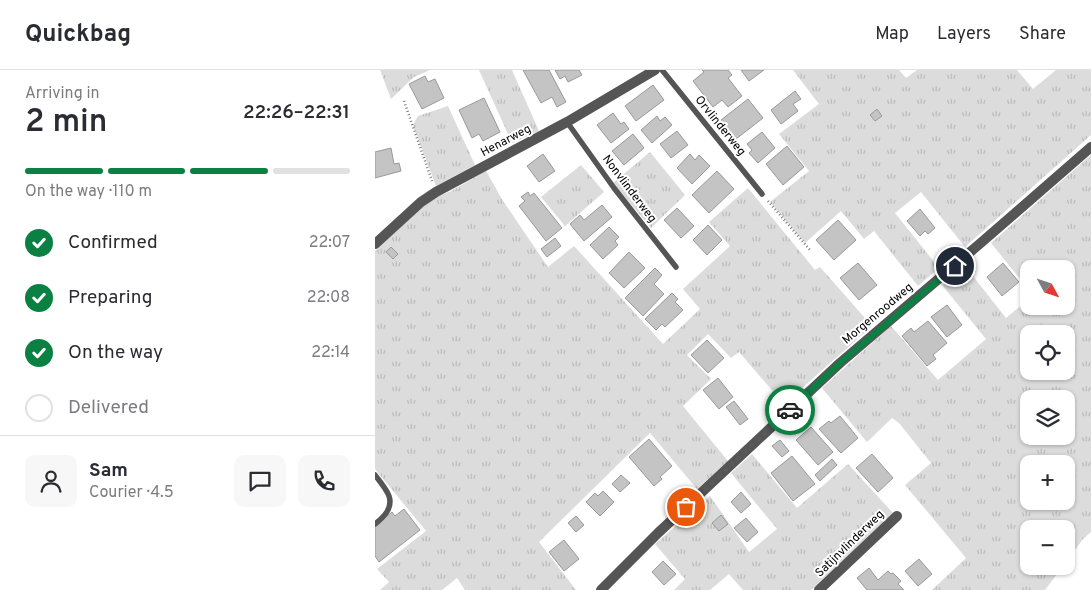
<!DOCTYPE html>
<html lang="en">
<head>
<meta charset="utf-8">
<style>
  :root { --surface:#fff; --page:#f7f7f7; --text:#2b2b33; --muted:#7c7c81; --line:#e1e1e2; --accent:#0b8043 }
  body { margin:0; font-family:Overpass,sans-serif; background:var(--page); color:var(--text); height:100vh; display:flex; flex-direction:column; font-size:19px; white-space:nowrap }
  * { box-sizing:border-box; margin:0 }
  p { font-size:16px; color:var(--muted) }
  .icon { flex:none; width:28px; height:28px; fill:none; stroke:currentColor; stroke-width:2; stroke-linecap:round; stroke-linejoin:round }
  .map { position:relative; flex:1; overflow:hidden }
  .side { display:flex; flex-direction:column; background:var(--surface); width:375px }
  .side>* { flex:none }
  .needle { width:32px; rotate:130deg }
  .tools { position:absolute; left:645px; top:190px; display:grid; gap:10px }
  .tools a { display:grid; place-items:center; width:55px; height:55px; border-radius:10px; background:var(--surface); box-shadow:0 1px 4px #0004; font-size:25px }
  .pin { position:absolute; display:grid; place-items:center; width:42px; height:42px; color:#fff; margin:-21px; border:2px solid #fff; border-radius:50%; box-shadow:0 1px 5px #0007 }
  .courier { position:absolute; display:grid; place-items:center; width:50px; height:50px; margin:-25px; border:4px solid #0b8043; border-radius:50%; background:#fff; color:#222; box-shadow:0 1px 6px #0007 }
  .headline em { font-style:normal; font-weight:600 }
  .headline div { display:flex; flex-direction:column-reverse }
  .headline { display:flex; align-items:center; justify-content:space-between; height:85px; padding:0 25px }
  h1 { font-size:32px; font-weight:600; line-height:38px }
  .bar { display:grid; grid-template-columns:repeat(4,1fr); gap:8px 5px; align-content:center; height:60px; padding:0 25px }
  .bar i { height:6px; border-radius:4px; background:var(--line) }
  .bar .active { background:var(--accent) }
  .bar p { grid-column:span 4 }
  .line { display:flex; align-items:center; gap:12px; padding:0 25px; border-top:1px solid var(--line) }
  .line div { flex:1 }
  .round { display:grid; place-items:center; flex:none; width:52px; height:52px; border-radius:10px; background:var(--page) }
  ol { padding:0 25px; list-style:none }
  li { display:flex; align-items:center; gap:15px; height:55px }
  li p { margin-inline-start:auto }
  li .icon { padding:5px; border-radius:50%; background:var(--accent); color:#fff; stroke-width:4 }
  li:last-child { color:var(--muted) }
  li i { width:28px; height:28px; border:2px solid var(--line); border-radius:50% }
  header { display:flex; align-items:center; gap:30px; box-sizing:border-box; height:70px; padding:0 25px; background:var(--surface); border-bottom:1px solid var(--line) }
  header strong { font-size:24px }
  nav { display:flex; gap:28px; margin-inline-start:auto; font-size:18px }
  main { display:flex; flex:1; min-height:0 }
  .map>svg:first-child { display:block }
  .grass { fill:url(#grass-tufts); fill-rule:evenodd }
  .building { fill:#c4c4c4; stroke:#999 }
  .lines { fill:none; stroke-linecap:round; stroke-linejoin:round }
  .path { stroke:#777; stroke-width:2.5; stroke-dasharray:1 2.5; stroke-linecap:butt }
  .service { stroke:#555; stroke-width:5.5 }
  .minor { stroke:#555; stroke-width:10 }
  .done { stroke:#595959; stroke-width:5; stroke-dasharray:0 9 }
  .route { stroke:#0b8043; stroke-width:6 }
  .labels { text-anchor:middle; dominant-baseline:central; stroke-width:4; stroke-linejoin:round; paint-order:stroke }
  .street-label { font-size:12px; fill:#000; stroke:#fff }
</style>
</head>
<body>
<header>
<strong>Quickbag</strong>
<nav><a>Map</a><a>Layers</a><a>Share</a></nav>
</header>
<main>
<section class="side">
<div class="headline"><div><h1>2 min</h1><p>Arriving in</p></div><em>22:26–22:31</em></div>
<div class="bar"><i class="active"></i><i class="active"></i><i class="active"></i><i></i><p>On the way · 110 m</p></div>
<ol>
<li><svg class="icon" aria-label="check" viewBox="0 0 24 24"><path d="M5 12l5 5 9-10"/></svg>Confirmed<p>22:07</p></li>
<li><svg class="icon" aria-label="check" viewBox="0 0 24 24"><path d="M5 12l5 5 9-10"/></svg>Preparing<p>22:08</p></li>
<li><svg class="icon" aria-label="check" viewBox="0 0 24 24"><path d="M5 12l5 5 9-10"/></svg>On the way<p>22:14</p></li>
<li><i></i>Delivered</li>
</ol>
<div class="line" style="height:90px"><a class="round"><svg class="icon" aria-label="person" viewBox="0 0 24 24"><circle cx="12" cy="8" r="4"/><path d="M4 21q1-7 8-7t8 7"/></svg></a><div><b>Sam</b><p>Courier · 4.5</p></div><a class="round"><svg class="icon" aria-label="chat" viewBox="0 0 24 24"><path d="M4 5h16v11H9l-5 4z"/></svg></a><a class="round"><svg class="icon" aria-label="phone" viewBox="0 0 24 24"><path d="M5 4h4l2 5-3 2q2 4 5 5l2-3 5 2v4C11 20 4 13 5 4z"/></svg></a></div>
</section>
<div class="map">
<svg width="716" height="520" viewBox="0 0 716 520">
  <defs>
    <pattern id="grass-tufts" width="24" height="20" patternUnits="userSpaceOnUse" patternTransform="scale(1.25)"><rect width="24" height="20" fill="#dcdcdc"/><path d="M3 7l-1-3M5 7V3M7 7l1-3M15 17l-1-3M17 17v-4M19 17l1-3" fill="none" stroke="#bbb"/></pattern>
  </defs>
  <rect width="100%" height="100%" fill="#fff"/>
  <path class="grass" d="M5,0H55L39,7L16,29Z
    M104,0H137L164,61L137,73Z
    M418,0H524L531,8L542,0H642L658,19L681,0H716V65L590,177L546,122L520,143L564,198L543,216L499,161L489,169L466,141L430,173L395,132L434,101L404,64L444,34Z
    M73,36L100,95L61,116L38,55L43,46Z
    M275,82L310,125L276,158L238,113Z
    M716,85V462L708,469L691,492V459H654V496H688L670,520H557L591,488L530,415L556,393L524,353L517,348L492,372L447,318L516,256L563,310L611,269L567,215L590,196L631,248L654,229V236H691V199H654V220L616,173ZM654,264H691V301H654ZM654,329H691V366H654ZM654,394H691V431H654Z
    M206,95L229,122L190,156L166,127Z
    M111,101L128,131L173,197L199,176L288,274L325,239L308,219L355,176L334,152L373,118L440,200L445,197L497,256L409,334L364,282L356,288L333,264L312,285L336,309L308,336L353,391L322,419L275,363L164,472L201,520H90L82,508L67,520H5L14,512L2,499L51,461L0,399V181L46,134L76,121Z
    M377,384L422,438L473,394L518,443L436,520H368L354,504L335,520H299L310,509L280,474L335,426L374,482L402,459L356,403Z"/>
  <path class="building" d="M148,0H174L191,32L182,37L177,27L166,33Z
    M180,0H204L207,5L193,12L190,6L185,9Z
    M327,0H353L357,5L353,8L367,26L353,37L347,30L338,37L318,11L329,2Z
    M366,0H389L374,11Z
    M50,6L53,12L60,9L69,28L47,39L34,14Z
    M278,15L289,30L261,51L250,36Z
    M420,21L426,29L418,34L423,41L406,54L396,40Z
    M109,28L125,62L108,71L104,64L97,68L84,40Z
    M373,29L388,48L361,69L346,50Z
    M502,39L507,46L500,51L495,45Z
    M238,43L246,54L249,52L254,59L236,73L222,55Z
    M282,46L285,51L290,47L297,55L277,73L266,60Z
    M302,61L313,75L296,88L285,74Z
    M387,62L400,78L383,93L374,83L377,80L372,74Z
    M258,64L269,78L249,95L237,81Z
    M412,76L429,97L408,115L391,94Z
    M16,78L19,94L24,93L26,101L0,108V82Z
    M168,84L180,101L164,112L152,96Z
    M315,84L320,90L324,85L335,96L317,114L302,98Z
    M342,101L359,119L334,143L317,125Z
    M153,122L155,126L159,123L187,158L171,171L144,136L150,131L146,127Z
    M227,135L237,147L209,171L195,154L205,145L209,150Z
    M302,138L319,156L306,168L289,150Z
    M545,139L560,158L553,164L550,161L545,166L532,151Z
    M463,150L481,170L459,190L441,170Z
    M333,155L347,170L332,185L318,170Z
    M234,157L244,167L240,171L243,175L228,189L215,175Z
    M180,168L186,176L172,187L166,179Z
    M16,177L23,184L18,189L11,182Z
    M254,182L270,198L249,218L234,203Z
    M483,193L502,215L484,230L465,208Z
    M628,193L644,212L627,226L612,207Z
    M280,198L287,205L279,214L289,224L268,246L250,228Z
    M297,223L303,229L300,232L308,240L290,257L287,254L281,260L270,249Z
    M572,235L587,255L572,267L556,247Z
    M553,251L572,273L558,285L561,289L552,296L527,266L536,258L539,262Z
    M332,270L349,288L333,303L316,285Z
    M343,308L358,327L344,339L328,320Z
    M359,331L373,349L365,355L351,337Z
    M465,346L483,368L466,383L444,359L454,351L456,353Z
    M436,357L458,382L443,395L421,370Z
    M274,369L297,396L285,407L287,409L279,416L254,387Z
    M405,370L414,381L407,387L397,376Z
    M497,384L518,408L503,422L481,398Z
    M417,386L440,414L418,431L396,403Z
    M457,389L462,395L445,411L440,405Z
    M246,405L255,413L245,422L237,414Z
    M228,421L239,432L225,446L211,432L220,423L223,426Z
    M366,422L376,434L366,443L356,432Z
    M29,439L45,460L4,492L0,486V456L17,442L20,446Z
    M346,445L353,454L344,461L337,453Z
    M201,446L209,455L201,462L193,453Z
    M371,448L383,462L372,472L359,458Z
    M189,470L204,489L189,501L174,482Z
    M544,489L557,504L543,516L530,501Z
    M288,491L301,504L289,515L277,502Z
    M494,498L503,510L513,501L516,504L518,503L526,511L523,514L529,520H492L482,508Z"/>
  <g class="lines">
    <path class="path" d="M29,31L57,111
      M393,131L435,180"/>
    <path class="service" d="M287,0L387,124
      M192,52L239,118L301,197
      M0,405C4,410 12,420 14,426C18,438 9,447 0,454"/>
    <path class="minor" d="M0,174L46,132L61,122L192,52L280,0
      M226,520L283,463L465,293L608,171L716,77
      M444,520L522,446"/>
  </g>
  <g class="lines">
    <path class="done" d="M311,437L415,340"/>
    <path class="route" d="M415,340L465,293L580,196"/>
  </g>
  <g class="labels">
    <g class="street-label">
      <text transform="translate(345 56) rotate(51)">Orvlinderweg</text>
      <text transform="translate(131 71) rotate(-28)">Henarweg</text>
      <text transform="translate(254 119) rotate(53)">Nonvlinderweg</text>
      <text transform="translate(503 244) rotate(-40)">Morgenroodweg</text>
      <text transform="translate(475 474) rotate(-44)">Satijnvlinderweg</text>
    </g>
  </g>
</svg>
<div class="tools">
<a><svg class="needle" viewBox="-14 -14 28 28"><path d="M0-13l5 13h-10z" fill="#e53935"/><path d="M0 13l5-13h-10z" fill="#7c7c81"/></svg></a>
<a><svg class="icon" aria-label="locate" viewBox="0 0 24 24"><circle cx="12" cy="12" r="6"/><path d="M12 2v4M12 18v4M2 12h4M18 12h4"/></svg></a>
<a><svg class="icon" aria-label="layers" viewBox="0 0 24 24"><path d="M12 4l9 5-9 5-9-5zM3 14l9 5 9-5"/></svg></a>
<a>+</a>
<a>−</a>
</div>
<div class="pin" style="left:311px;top:437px;background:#ea580c"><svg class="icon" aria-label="bag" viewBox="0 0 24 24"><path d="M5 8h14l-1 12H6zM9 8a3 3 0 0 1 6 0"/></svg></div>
<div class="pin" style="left:580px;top:196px;background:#1f2937"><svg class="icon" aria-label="home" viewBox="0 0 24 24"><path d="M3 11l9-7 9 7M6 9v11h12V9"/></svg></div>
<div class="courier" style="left:415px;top:340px"><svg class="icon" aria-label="car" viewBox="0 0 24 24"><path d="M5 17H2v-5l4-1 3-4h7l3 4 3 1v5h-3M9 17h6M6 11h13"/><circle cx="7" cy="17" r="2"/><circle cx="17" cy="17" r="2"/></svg></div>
</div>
</main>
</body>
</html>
